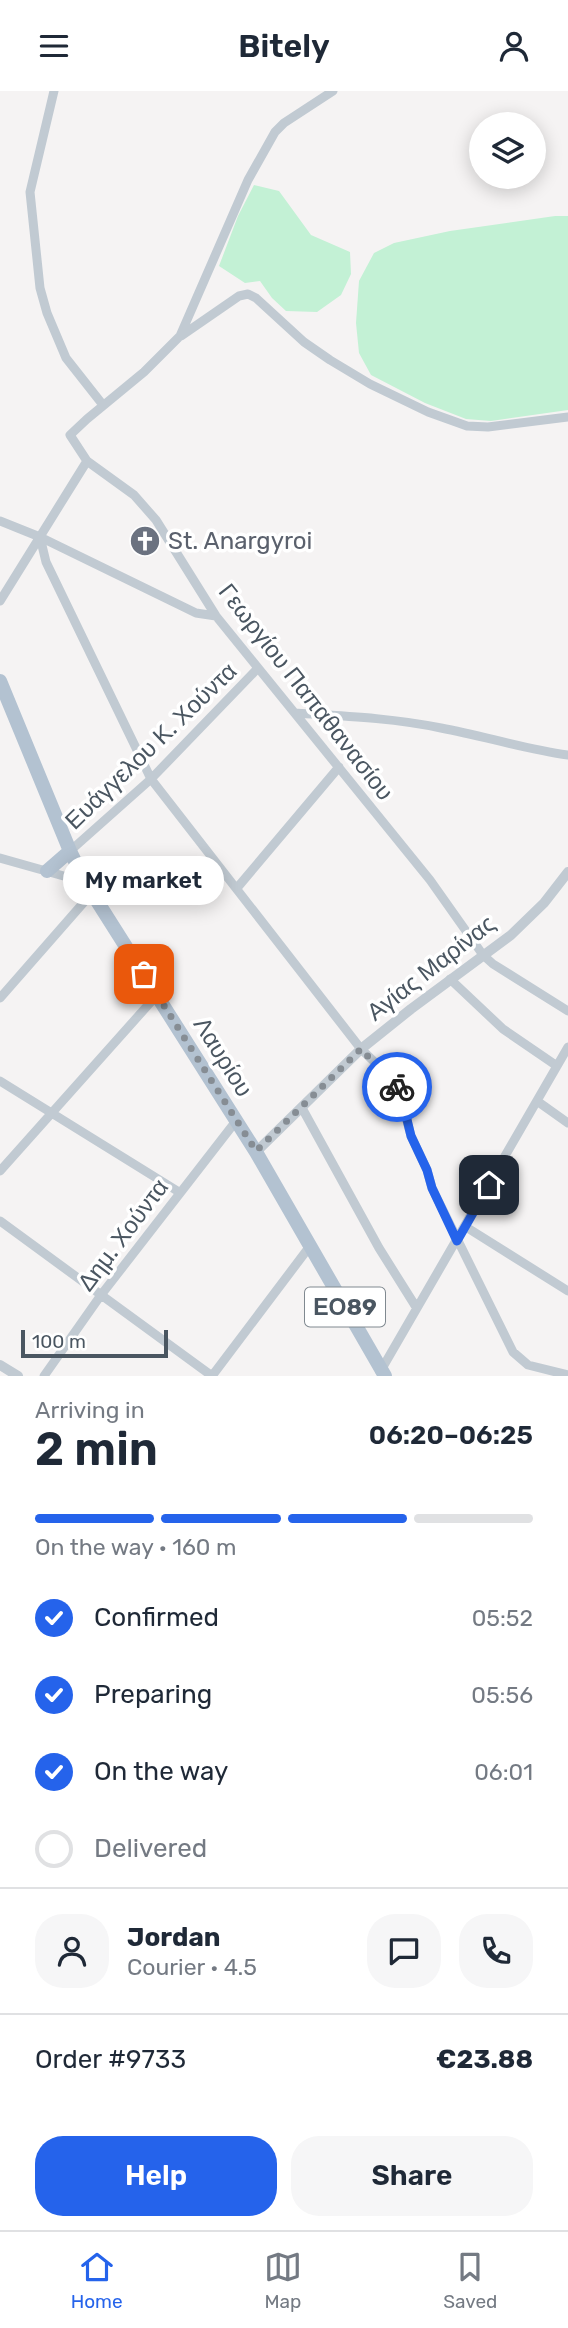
<!DOCTYPE html>
<html lang="en">
<head>
<meta charset="utf-8">
<style>
  :root { --surface:#fff; --page:#f6f6f7; --text:#1f2937; --muted:#747a83; --line:#e0e1e3; --accent:#2563eb }
  body { margin:0; font-family:Rubik,sans-serif; background:var(--page); color:var(--text); height:100vh; display:flex; flex-direction:column; font-size:26px; white-space:nowrap }
  * { box-sizing:border-box; margin:0 }
  p { font-size:23px; color:var(--muted) }
  .icon { flex:none; width:38px; height:38px; fill:none; stroke:currentColor; stroke-width:2; stroke-linecap:round; stroke-linejoin:round }
  .map { position:relative; height:1285px; overflow:hidden }
  .side { display:flex; flex-direction:column; background:var(--surface); flex:1 }
  .side>* { flex:none }
  .controls { position:absolute; left:469px; top:21px; display:grid; gap:14px }
  .controls a { display:grid; place-items:center; width:77px; height:77px; border-radius:50%; background:var(--surface); box-shadow:0 4px 18px #0003; font-size:35px }
  .scale { position:absolute; left:21px; bottom:18px; width:147px; box-sizing:border-box; padding-left:7px; border:4px solid #4a5661; border-top:0; font-size:19px; line-height:24px; white-space:nowrap; color:#4a5661; -webkit-text-stroke:5px #fff; paint-order:stroke }
  .pin { position:absolute; display:grid; place-items:center; width:60px; height:60px; color:#fff; margin:-30px; border-radius:14px; box-shadow:0 4px 10px #0006 }
  .courier { position:absolute; display:grid; place-items:center; width:70px; height:70px; margin:-35px; border:5px solid #2563eb; border-radius:50%; background:#fff; color:#222; box-shadow:0 2px 9px #0007 }
  .bubble { position:absolute; height:49px; border-radius:24px; background:var(--surface); box-shadow:0 4px 18px #0003; font-size:23px; font-weight:600; line-height:49px; text-align:center }
  .head em { font-style:normal; font-weight:600 }
  .head div { display:flex; flex-direction:column-reverse }
  .head { display:flex; align-items:center; justify-content:space-between; height:119px; padding:0 35px }
  h1 { font-size:46px; font-weight:600; line-height:52px }
  .bar { display:grid; grid-template-columns:repeat(4,1fr); gap:10px 7px; align-content:center; height:84px; padding:0 35px }
  .bar i { height:9px; border-radius:5px; background:var(--line) }
  .bar .current { background:var(--accent) }
  .bar p { grid-column:span 4 }
  .line { display:flex; align-items:center; gap:18px; padding:0 35px; border-top:2px solid var(--line) }
  .line div { flex:1 }
  .round { display:grid; place-items:center; flex:none; width:74px; height:74px; border-radius:28px; background:var(--page) }
  ol { padding:0 35px; list-style:none }
  li { display:flex; align-items:center; gap:21px; height:77px }
  li p { margin-inline-start:auto }
  li .icon { padding:7px; border-radius:50%; background:var(--accent); color:#fff; stroke-width:4 }
  li:last-child { color:var(--muted) }
  li i { width:38px; height:38px; border:4px solid var(--line); border-radius:50% }
  .primary-button { display:flex; gap:14px; margin-top:auto; padding:14px 35px }
  .primary-button a { flex:1; height:80px; border-radius:28px; background:var(--accent); color:#fff; font-size:28px; font-weight:600; line-height:80px; text-align:center }
  .primary-button a+a { background:var(--page); color:var(--text) }
  header { display:flex; justify-content:space-between; align-items:center; height:91px; padding:0 35px; background:var(--surface); font-size:32px; font-weight:600 }
  .tab-bar { display:flex; justify-content:space-around; align-items:center; height:98px; border-top:2px solid var(--line); background:var(--surface); font-size:19px; color:var(--muted) }
  .tab-bar a { display:grid; justify-items:center; gap:4px }
  .tab-bar .current { color:var(--accent) }
  .map>svg:first-child { display:block }
  .green { fill:#c3f1d5 }
  .lines { fill:none; stroke-linecap:round; stroke-linejoin:round }
  .minor { stroke:#c1cad2; stroke-width:9 }
  .tertiary { stroke:#c1cad2; stroke-width:10 }
  .primary { stroke:#b3c2d1; stroke-width:14 }
  .done { stroke:#868d94; stroke-width:7; stroke-dasharray:0 12.6 }
  .route { stroke:#2563eb; stroke-width:9 }
  .labels { text-anchor:middle; dominant-baseline:central; stroke-width:7; stroke-linejoin:round; paint-order:stroke }
  .shield { fill:#fff; stroke:#808990; stroke-width:2 }
  .shield-label { font-size:23px; font-weight:bold; fill:#4a5661 }
  .worship-label { font-size:24px; fill:#5b616d; stroke:#fff; text-anchor:start }
  .street-label { font-size:24px; fill:#4a5661; stroke:#fff }
</style>
</head>
<body>
<header><svg class="icon" aria-label="menu" viewBox="0 0 24 24"><path d="M4 6h16M4 12h16M4 18h16"/></svg>Bitely<svg class="icon" aria-label="person" viewBox="0 0 24 24"><circle cx="12" cy="8" r="4"/><path d="M4 21q1-7 8-7t8 7"/></svg></header>
<div class="map">
<svg width="568" height="1285" viewBox="0 0 568 1285">
  <rect width="100%" height="100%" fill="#f5f3f3"/>
  <path class="green" d="M254,94L279,100L311,144L350,161L351,183L341,204L317,221L286,220L272,207L260,190L245,192L219,175L238,125Z
    M555,125H568V319L491,330L466,328L425,312L371,284L359,262L356,232L359,190L374,162L394,152L450,140Z"/>
  <g class="lines">
    <path class="minor" d="M54,0L30,101L40,197L47,222L66,267L103,314
      M333,0L284,32L275,41L248,89L180,245L144,281L87,328L70,344L87,370L134,404L156,429L216,525L430,789L483,864L493,873L568,920
      M181,245L239,205L248,203L256,207L304,251L330,269L370,293L428,321L467,335L488,336L568,326
      M0,430L40,446L196,522L216,525
      M40,446L46,471L151,688L361,958L388,984L399,1000L411,1045L427,1079L432,1097L513,1261L528,1274L568,1284
      M0,510L87,370
      M295,622C344,625 393,627 441,637C484,645 525,658 568,664
      M70,760L151,688L258,577
      M0,767L85,791
      M237,797L339,676
      M450,888L503,938L557,975
      M0,907L92,802
      M0,990L179,1101
      M537,1010L568,1032
      M302,1017L379,1157L416,1216
      M0,1080L157,904
      M0,1130L212,1285
      M466,1136L568,1200
      M380,1281L568,956
      M44,1285L101,1204L236,1030
      M212,1285L310,1155"/>
    <path class="tertiary" d="M256,1061L361,958L411,918L511,844L544,812L568,781
      M0,1274L18,1285"/>
    <path class="primary" d="M0,590L70,760L85,791L256,1061L385,1285
      M47,780L70,760"/>
  </g>
  <g class="lines">
    <path class="done" d="M144,883L256,1060L361,958L397,996"/>
    <path class="route" d="M397,996L402,1008L411,1045L427,1079L432,1097L457,1150L489,1094"/>
  </g>
  <defs>
    <g id="church-disc" transform="scale(1.575)"><circle r="9.5" fill="#6b7280" stroke="#fff"/><path d="M-1.2-6h2.4v3.5h3.3v2.4h-3.3V6h-2.4V-.1h-3.3v-2.4h3.3Z" fill="#fff"/></g>
  </defs>
  <g fill-rule="evenodd">
    <use href="#church-disc" x="145" y="450"/>
  </g>
  <g class="labels">
    <rect class="shield" x="305" y="1196.5" width="80" height="39" rx="5"/>
    <g class="shield-label">
      <text x="345" y="1216">ΕΟ89</text>
    </g>
    <g class="worship-label">
      <text x="168" y="450">St. Anargyroi</text>
    </g>
    <g class="street-label">
      <text transform="translate(306 601) rotate(52)">Γεωργίου Παπαθανασίου</text>
      <text transform="translate(151 655) rotate(-44)">Ευάγγελου Κ. Χούντα</text>
      <text transform="translate(431 877) rotate(-38)">Αγίας Μαρίνας</text>
      <text transform="translate(223 966) rotate(58)">Λαυρίου</text>
      <text transform="translate(123 1144) rotate(-53)">Δημ. Χούντα</text>
    </g>
  </g>
</svg>
<div class="controls">
<a><svg class="icon" aria-label="layers" viewBox="0 0 24 24"><path d="M12 4l9 5-9 5-9-5zM3 14l9 5 9-5"/></svg></a>
</div>
<div class="scale">100 m</div>
<div class="pin" style="left:144px;top:883px;background:#ea580c"><svg class="icon" aria-label="bag" viewBox="0 0 24 24"><path d="M5 8h14l-1 12H6zM9 8a3 3 0 0 1 6 0"/></svg></div>
<div class="pin" style="left:489px;top:1094px;background:#1f2937"><svg class="icon" aria-label="home" viewBox="0 0 24 24"><path d="M3 11l9-7 9 7M6 9v11h12V9"/></svg></div>
<div class="courier" style="left:397px;top:996px"><svg class="icon" aria-label="bike" viewBox="0 0 24 24"><circle cx="6" cy="16" r="4"/><circle cx="18" cy="16" r="4"/><path d="M6 16l4-8h5l3 8M10 8l3 8H6M13 5h3"/></svg></div>
<div class="bubble" style="left:63px;top:765px;width:161px">My market</div>
</div>
<section class="side">
<div class="head"><div><h1>2 min</h1><p>Arriving in</p></div><em>06:20–06:25</em></div>
<div class="bar"><i class="current"></i><i class="current"></i><i class="current"></i><i></i><p>On the way · 160 m</p></div>
<ol>
<li><svg class="icon" aria-label="check" viewBox="0 0 24 24"><path d="M5 12l5 5 9-10"/></svg>Confirmed<p>05:52</p></li>
<li><svg class="icon" aria-label="check" viewBox="0 0 24 24"><path d="M5 12l5 5 9-10"/></svg>Preparing<p>05:56</p></li>
<li><svg class="icon" aria-label="check" viewBox="0 0 24 24"><path d="M5 12l5 5 9-10"/></svg>On the way<p>06:01</p></li>
<li><i></i>Delivered</li>
</ol>
<div class="line" style="height:126px"><a class="round"><svg class="icon" aria-label="person" viewBox="0 0 24 24"><circle cx="12" cy="8" r="4"/><path d="M4 21q1-7 8-7t8 7"/></svg></a><div><b>Jordan</b><p>Courier · 4.5</p></div><a class="round"><svg class="icon" aria-label="chat" viewBox="0 0 24 24"><path d="M4 5h16v11H9l-5 4z"/></svg></a><a class="round"><svg class="icon" aria-label="phone" viewBox="0 0 24 24"><path d="M5 4h4l2 5-3 2q2 4 5 5l2-3 5 2v4C11 20 4 13 5 4z"/></svg></a></div>
<div class="line" style="height:91px"><div>Order #9733</div><b>€23.88</b></div>
<div class="primary-button"><a>Help</a><a>Share</a></div>
</section>
<nav class="tab-bar">
<a class="current"><svg class="icon" aria-label="home" viewBox="0 0 24 24"><path d="M3 11l9-7 9 7M6 9v11h12V9"/></svg>Home</a>
<a><svg class="icon" aria-label="map" viewBox="0 0 24 24"><path d="M3 6l6-2 6 2 6-2v14l-6 2-6-2-6 2zM9 4v14M15 6v14"/></svg>Map</a>
<a><svg class="icon" aria-label="saved" viewBox="0 0 24 24"><path d="M7 4h10v16l-5-4-5 4z"/></svg>Saved</a>
</nav>
</body>
</html>
